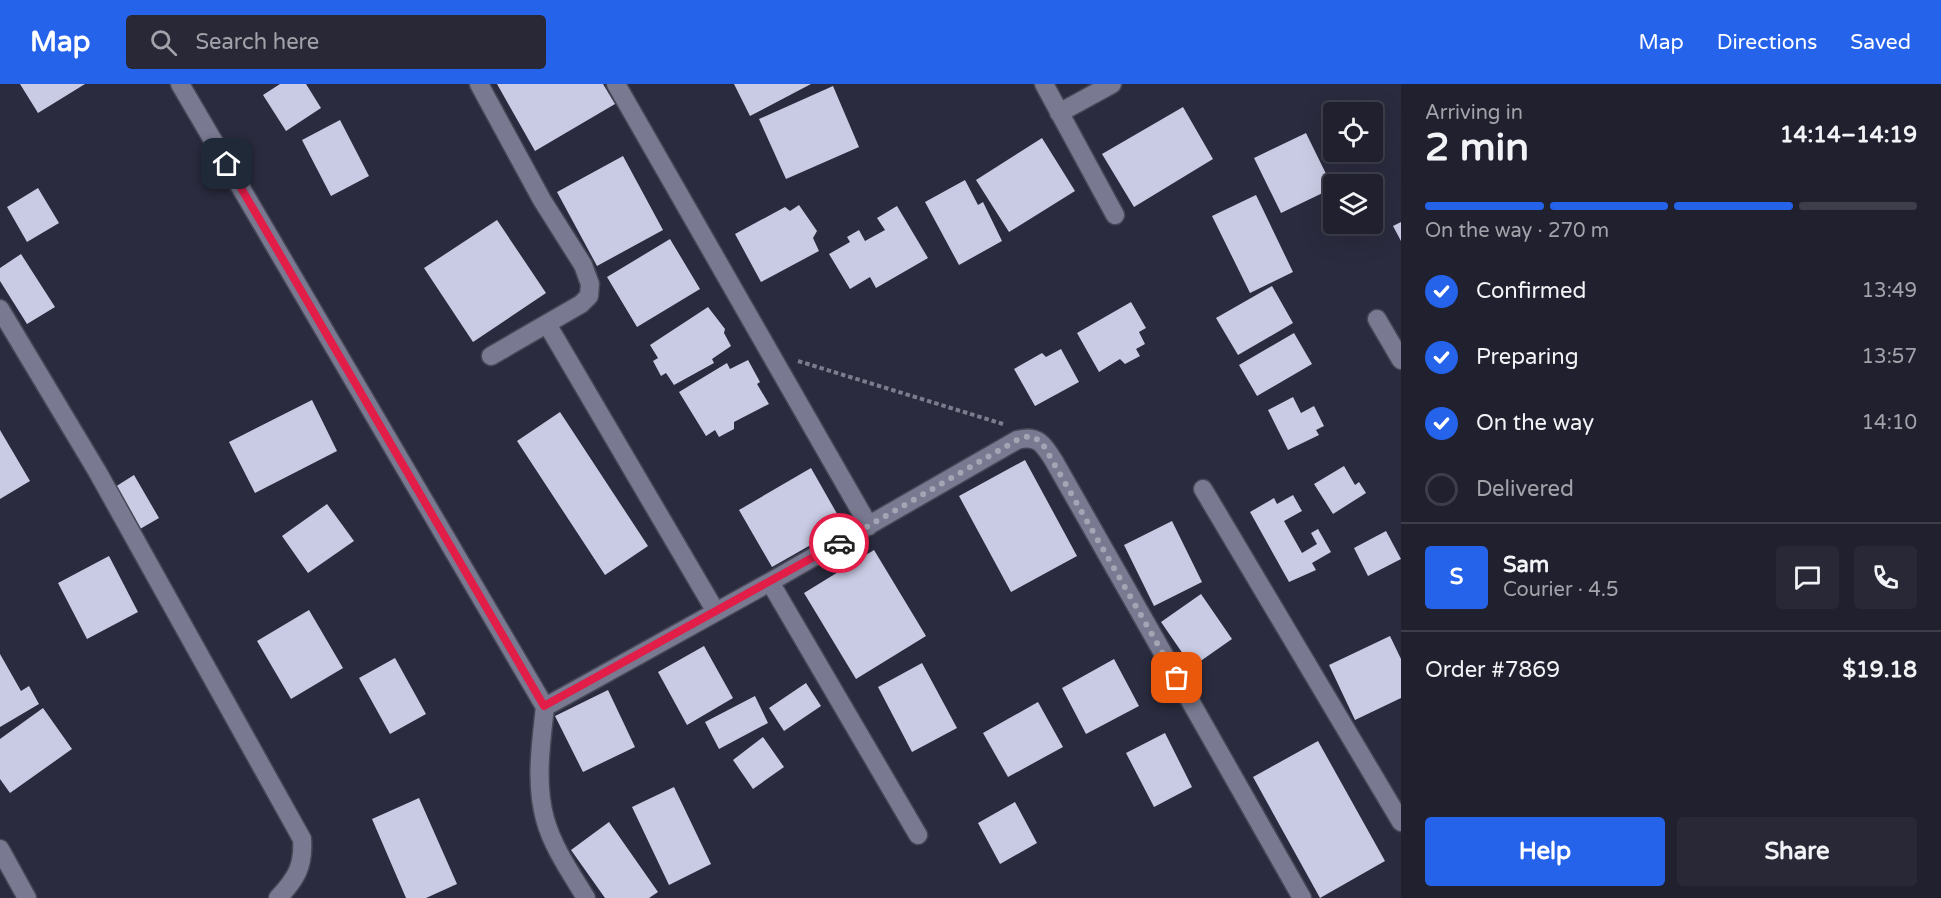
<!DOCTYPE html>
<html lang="en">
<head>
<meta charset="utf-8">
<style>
  :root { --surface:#20202e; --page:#282836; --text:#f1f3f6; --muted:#a2a3aa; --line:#3d3e4a; --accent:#2563eb }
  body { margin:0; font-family:"Varela Round",sans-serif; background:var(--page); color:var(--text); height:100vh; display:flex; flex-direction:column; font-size:22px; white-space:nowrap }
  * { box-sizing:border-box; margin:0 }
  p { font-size:20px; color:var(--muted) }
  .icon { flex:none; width:33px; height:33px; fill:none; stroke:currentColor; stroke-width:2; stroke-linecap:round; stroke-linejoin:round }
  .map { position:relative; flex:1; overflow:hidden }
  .drawer { display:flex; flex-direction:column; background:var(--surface); width:540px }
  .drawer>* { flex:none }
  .buttons { position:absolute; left:1323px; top:18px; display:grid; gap:12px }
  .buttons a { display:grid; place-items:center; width:60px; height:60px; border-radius:6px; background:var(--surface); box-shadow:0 6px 24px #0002,0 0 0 2px var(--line); font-size:30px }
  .pin { position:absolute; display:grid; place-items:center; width:51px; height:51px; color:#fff; margin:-26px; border-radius:12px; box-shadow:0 3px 9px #0006 }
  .courier { position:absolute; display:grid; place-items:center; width:60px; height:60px; margin:-30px; border:4px solid #e11d48; border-radius:50%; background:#fff; color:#222; box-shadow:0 2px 8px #0007 }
  .summary em { font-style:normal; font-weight:800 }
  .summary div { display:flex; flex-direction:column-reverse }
  .summary { display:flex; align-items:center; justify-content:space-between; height:102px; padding:0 24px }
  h1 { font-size:39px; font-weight:800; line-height:45px }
  .bar { display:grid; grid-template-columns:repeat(4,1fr); gap:9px 6px; align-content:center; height:72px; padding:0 24px }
  .bar i { height:8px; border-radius:4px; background:var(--line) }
  .bar .on { background:var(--accent) }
  .bar p { grid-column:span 4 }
  .line { display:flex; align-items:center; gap:15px; padding:0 24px; border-top:2px solid var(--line) }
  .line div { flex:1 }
  .round { display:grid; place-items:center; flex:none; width:63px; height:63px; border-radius:6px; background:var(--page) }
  ol { padding:0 24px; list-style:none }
  li { display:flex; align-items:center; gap:18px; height:66px }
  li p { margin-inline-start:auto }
  li .icon { padding:6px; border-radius:50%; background:var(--accent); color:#fff; stroke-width:4 }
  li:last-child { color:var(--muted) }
  li i { width:33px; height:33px; border:3px solid var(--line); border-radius:50% }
  .cta { display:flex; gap:12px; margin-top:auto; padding:12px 24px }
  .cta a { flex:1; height:69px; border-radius:6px; background:var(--accent); color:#fff; font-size:24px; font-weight:800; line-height:69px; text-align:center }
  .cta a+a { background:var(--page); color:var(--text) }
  header { display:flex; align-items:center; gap:36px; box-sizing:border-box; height:84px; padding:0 30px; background:var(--accent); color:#fff }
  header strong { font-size:28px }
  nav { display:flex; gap:33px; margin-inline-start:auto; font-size:21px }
  .search { width:420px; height:54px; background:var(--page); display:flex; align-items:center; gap:15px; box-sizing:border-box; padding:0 21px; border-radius:6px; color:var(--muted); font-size:22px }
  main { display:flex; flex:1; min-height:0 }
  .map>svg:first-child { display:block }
  .building { fill:#c9cbe4 }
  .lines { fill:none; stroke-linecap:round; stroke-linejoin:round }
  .minor-casing { stroke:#464656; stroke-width:21 }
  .path { stroke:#7b7c8c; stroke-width:4; stroke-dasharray:4.5 3; stroke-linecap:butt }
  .minor { stroke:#797a91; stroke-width:18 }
  .done { stroke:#a4a5b4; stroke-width:6; stroke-dasharray:0 10.8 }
  .route { stroke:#e11d48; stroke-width:8 }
</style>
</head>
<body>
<header>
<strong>Map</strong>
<div class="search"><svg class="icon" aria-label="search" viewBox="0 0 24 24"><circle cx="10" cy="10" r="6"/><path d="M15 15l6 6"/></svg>Search here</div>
<nav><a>Map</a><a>Directions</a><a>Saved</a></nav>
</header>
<main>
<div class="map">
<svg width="1401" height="814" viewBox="0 0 1401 814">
  <rect width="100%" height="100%" fill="#2a2b3e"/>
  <path class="building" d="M20,0H85L38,29Z
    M280,0H306L321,24L286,47L263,11Z
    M497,0H603L615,20L535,67Z
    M734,0H811L750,32Z
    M833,2L859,63L786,95L759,35Z
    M1183,23L1213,75L1134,123L1102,70Z
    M340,36L369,92L331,112L302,56Z
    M1306,49L1333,104L1281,129L1254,74Z
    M1042,54L1075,107L1009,148L976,96Z
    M623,72L663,146L597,182L557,108Z
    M965,96L978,121L983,118L1002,157L959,181L925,118Z
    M38,104L59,139L27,158L7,123Z
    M1256,111L1293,188L1250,209L1212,132Z
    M799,121L817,147L813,154L819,167L761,198L735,150L785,123L790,127Z
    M897,122L928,174L876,204L870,193L850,205L829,170L850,158L847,153L859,146L865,157L885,146L877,134Z
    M497,136L546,209L473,258L424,184Z
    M1401,138V157L1393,142Z
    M670,155L700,205L637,243L607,193Z
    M21,170L55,223L27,240L0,197V184Z
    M1272,202L1293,239L1238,271L1216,234Z
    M1131,218L1146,244L1139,248L1145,260L1136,265L1140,272L1125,280L1120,275L1099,288L1077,249Z
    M708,223L725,245L724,249L731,262L712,275L714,279L674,301L666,289L661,292L653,277L658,274L650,261Z
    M1294,249L1312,280L1257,312L1239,281Z
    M1061,265L1079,298L1035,322L1014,285L1042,269L1046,273Z
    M748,276L760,298L757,300L769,320L734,338V345L719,353L715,346L706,352L679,308L727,279L730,285Z
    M1293,313L1301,329L1314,322L1324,342L1316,346L1319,351L1288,366L1268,326Z
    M312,316L337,367L255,409L229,358Z
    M560,328L648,462L605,491L517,357Z
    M0,346L30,397L0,415Z
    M1025,376L1077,472L1011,508L959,412Z
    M1344,382L1355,401L1359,398L1366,409L1333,430L1314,400Z
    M811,384L844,442L772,483L739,426Z
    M134,391L159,434L140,445L115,403Z
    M1293,411L1302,427L1284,437L1302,469L1317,460L1311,449L1318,445L1331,468L1312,479L1316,486L1289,498L1250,428L1274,414L1277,420Z
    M327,420L354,457L308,489L282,452Z
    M1172,437L1202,498L1154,522L1124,461Z
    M1386,447L1401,475L1368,492L1354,464Z
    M874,466L926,552L856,595L804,509Z
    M109,472L138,528L87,555L58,499Z
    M1201,510L1232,555L1192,583L1161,538Z
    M309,526L343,584L291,615L257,557Z
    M1390,552L1401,575V614L1355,636L1329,581Z
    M704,562L733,614L687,641L658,588Z
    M0,570L21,607L29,602L39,620L0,643Z
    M395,574L426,630L390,650L359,594Z
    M1114,575L1139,622L1086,650L1062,604Z
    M922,579L957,644L912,668L878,603Z
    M806,599L821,622L784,647L769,624Z
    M608,606L635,663L583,688L555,632Z
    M755,612L768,639L719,665L705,638Z
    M1038,618L1063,663L1008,693L983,649Z
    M43,624L72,665L10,709L0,695V655Z
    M1165,649L1192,703L1154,723L1126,669Z
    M763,653L784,683L753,705L733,676Z
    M1318,657L1385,777L1320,814L1253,693Z
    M674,703L711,780L669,801L632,723Z
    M419,714L457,800L426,814H406L372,735Z
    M1015,718L1037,759L1000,780L978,739Z
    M609,738L658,808L649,814H605L571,766Z"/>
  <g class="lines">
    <g class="minor-casing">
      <path id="minor" d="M180,0L545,623L770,498L1017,356C1038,350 1044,361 1054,377L1302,814
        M479,0L542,116L583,181L590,200L589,212L581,220L491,272
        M616,0L869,442
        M1044,0L1115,131
        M1059,29L1112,0
        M0,225L97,387L302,755C304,782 296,795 278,814
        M1377,235L1401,276
        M547,240L716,528
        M1203,405L1401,738
        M770,498L918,751
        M545,623C541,659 535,699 545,735C553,764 571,789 586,814
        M0,765L27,814"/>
    </g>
    <path class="path" d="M798,277L1003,340"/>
    <use href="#minor" class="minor"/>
  </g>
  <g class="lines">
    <path class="done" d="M839,459L1017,356L1029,352L1041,357L1177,594"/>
    <path class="route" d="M227,80L544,622L839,459"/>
  </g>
</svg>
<div class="buttons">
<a><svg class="icon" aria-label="locate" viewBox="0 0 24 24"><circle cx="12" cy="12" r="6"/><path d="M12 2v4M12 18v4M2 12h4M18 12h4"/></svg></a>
<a><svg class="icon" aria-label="layers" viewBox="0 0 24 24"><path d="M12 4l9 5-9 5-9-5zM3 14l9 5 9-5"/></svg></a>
</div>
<div class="pin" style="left:1177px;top:594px;background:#ea580c"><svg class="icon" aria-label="bag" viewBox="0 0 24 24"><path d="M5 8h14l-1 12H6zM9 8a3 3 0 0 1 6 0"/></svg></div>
<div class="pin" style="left:227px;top:80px;background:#1f2937"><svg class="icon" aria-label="home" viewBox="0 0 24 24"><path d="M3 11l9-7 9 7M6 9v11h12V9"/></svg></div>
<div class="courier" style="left:839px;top:459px"><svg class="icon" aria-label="car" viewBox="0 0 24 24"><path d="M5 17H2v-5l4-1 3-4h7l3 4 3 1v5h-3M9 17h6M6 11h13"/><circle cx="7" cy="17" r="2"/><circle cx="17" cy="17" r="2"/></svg></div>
</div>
<section class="drawer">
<div class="summary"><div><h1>2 min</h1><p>Arriving in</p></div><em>14:14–14:19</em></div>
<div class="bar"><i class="on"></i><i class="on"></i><i class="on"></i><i></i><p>On the way · 270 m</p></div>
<ol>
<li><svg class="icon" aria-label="check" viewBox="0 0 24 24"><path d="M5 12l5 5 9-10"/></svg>Confirmed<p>13:49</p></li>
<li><svg class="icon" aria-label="check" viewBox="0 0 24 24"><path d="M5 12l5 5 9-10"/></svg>Preparing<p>13:57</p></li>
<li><svg class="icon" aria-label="check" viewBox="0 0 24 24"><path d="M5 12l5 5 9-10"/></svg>On the way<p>14:10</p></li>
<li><i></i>Delivered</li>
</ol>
<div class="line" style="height:108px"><b class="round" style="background:var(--accent);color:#fff">S</b><div><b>Sam</b><p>Courier · 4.5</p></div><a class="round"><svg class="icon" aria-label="chat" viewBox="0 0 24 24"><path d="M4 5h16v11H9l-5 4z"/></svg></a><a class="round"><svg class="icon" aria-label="phone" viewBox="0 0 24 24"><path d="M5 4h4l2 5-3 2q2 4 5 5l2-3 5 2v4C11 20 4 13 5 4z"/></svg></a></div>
<div class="line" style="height:78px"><div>Order #7869</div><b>$19.18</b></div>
<div class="cta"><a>Help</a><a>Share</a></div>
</section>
</main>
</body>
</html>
